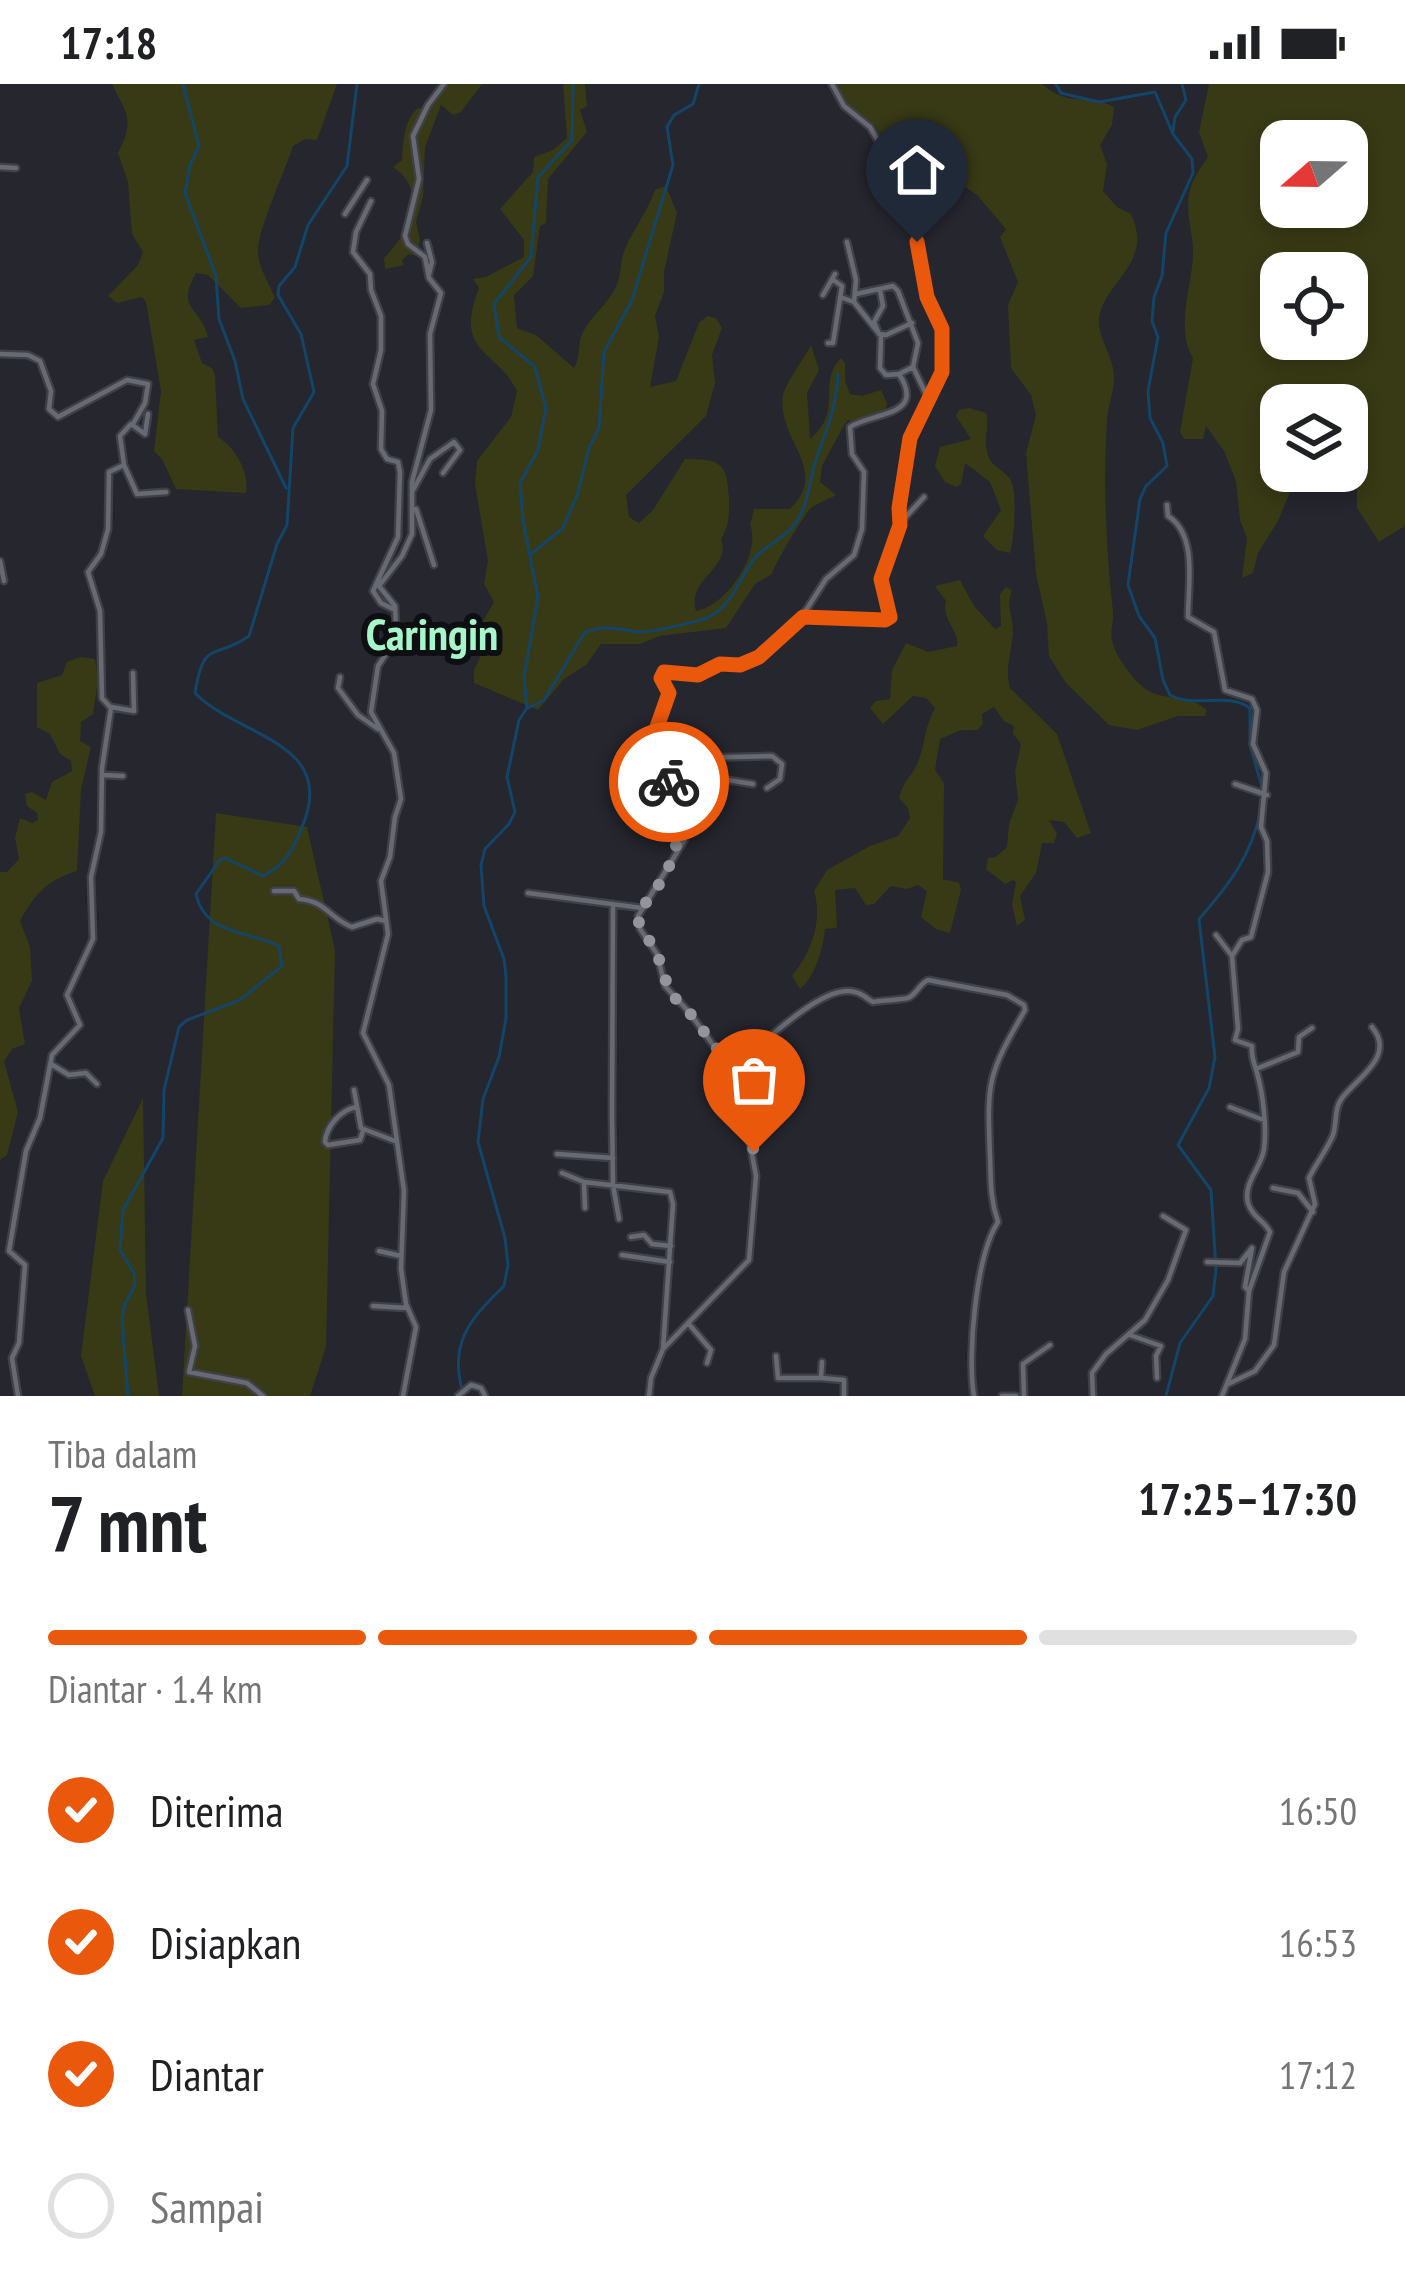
<!DOCTYPE html>
<html lang="id">
<head>
<meta charset="utf-8">
<style>
  :root { --surface:#fff; --page:#f2f2f2; --text:#202124; --muted:#757577; --line:#e0e0e0; --accent:#ea580c }
  body { margin:0; font-family:"PT Sans Narrow",sans-serif; background:var(--page); color:var(--text); height:100vh; display:flex; flex-direction:column; font-size:45px; white-space:nowrap }
  * { box-sizing:border-box; margin:0 }
  p { font-size:39px; color:var(--muted) }
  .icon { flex:none; width:66px; height:66px; fill:none; stroke:currentColor; stroke-width:2; stroke-linecap:round; stroke-linejoin:round }
  .map { position:relative; height:1312px; overflow:hidden }
  .panel { display:flex; flex-direction:column; background:var(--surface); flex:1 }
  .panel>* { flex:none }
  .needle { width:78px; rotate:250deg }
  .tools { position:absolute; left:1260px; top:36px; display:grid; gap:24px }
  .tools a { display:grid; place-items:center; width:108px; height:108px; border-radius:24px; background:var(--surface); box-shadow:0 6px 18px #0003; font-size:60px }
  .pin { position:absolute; display:grid; place-items:center; width:102px; height:102px; color:#fff; margin:-123px -51px; border-radius:50% 50% 50% 0; rotate:-45deg; box-shadow:0 0 12px #0007 }
  .pin .icon { rotate:45deg }
  .courier { position:absolute; display:grid; place-items:center; width:120px; height:120px; margin:-60px; border:9px solid #ea580c; border-radius:50%; background:#fff; color:#222; box-shadow:0 3px 15px #0007 }
  .head em { font-style:normal; font-weight:600 }
  .head div { display:flex; flex-direction:column-reverse }
  .head { display:flex; align-items:center; justify-content:space-between; height:204px; padding:0 48px }
  h1 { font-size:78px; font-weight:600; line-height:90px }
  .bar { display:grid; grid-template-columns:repeat(4,1fr); gap:18px 12px; align-content:center; height:144px; padding:0 48px }
  .bar i { height:15px; border-radius:9px; background:var(--line) }
  .bar .selected { background:var(--accent) }
  .bar p { grid-column:span 4 }
  ol { padding:0 48px; list-style:none }
  li { display:flex; align-items:center; gap:36px; height:132px }
  li p { margin-inline-start:auto }
  li .icon { padding:12px; border-radius:50%; background:var(--accent); color:#fff; stroke-width:4 }
  li:last-child { color:var(--muted) }
  li i { width:66px; height:66px; border:6px solid var(--line); border-radius:50% }
  .status { display:flex; justify-content:space-between; align-items:center; height:84px; padding:0 60px; background:var(--surface); direction:ltr }
  .status svg { height:33px; fill:currentColor }
  .map>svg:first-child { display:block }
  .green { fill:#383a15; fill-rule:evenodd }
  .lines { fill:none; stroke-linecap:round; stroke-linejoin:round }
  .stream { stroke:#134569; stroke-width:3 }
  .street-casing { stroke:#404148; stroke-width:9 }
  .street { stroke:#686a73; stroke-width:4.5 }
  .done { stroke:#94959b; stroke-width:12; stroke-dasharray:0 21.6 }
  .route { stroke:#ea580c; stroke-width:15 }
  .labels { text-anchor:middle; dominant-baseline:central; stroke-width:12; stroke-linejoin:round; paint-order:stroke }
  .district-label { font-size:45px; font-weight:bold; fill:#a7f6c9; stroke:#0e0f13 }
</style>
</head>
<body>
<div class="status"><b>17:18</b><svg viewBox="0 0 49 12"><path d="M0 12V9h3v3zM5 12V6h3v6zM10 12V3h3v9zM15 12V0h3v12zM26 1h20v11H26zM47 4h2v5h-2z"/></svg></div>
<div class="map">
<svg width="1405" height="1312" viewBox="0 0 1405 1312">
  <rect width="100%" height="100%" fill="#25262e"/>
  <path class="green" d="M112,0H337L317,56L305,55L293,62C285,88 258,144 258,167C258,183 269,199 275,214L269,221L241,224L208,191L196,189C177,224 196,220 207,249L208,253L194,256L202,279L212,284L215,291L218,353C235,363 250,389 246,409L176,405L162,375L154,367L161,307L146,218L142,213L117,219L108,212L138,181L143,168L132,150L128,98L118,69C135,35 127,31 112,0Z
    M442,0H482L461,28L453,31L441,21L425,63L423,113L416,138L420,156L416,172L409,170L402,176L404,181L385,185L384,174C410,148 429,107 393,83L402,76C403,58 404,36 418,24L427,26Z
    M563,0H585L587,22L580,26L587,48L548,95L546,139L540,142L533,192L514,211L517,244L536,251L574,284C581,272 577,260 583,248C591,233 603,224 612,210C620,197 620,189 622,175C626,155 648,128 655,106L666,102L677,129L664,188V208L655,232L659,253L650,303L676,297L699,239L707,232L716,234L722,244L712,271L715,299L706,332L626,411L629,433L639,439L653,426L685,375C722,375 727,379 729,415C729,431 730,440 721,455C732,485 686,495 696,527C726,523 762,469 750,441L754,425H790C831,385 776,356 783,311C785,300 805,273 811,261L819,286L807,309L810,355C845,326 816,300 841,274L845,279V297L850,310L862,312L881,306L887,319L885,332L860,340L848,336L844,341L822,382L820,398L836,411C829,416 815,419 809,426C800,438 776,477 772,490L755,500L726,544L660,552L640,560H601L586,581L564,595L538,626L474,599V586L480,574L479,544L494,518L484,500L488,477L475,400L477,377L511,333L517,307C496,264 453,271 479,204L473,195L486,193L524,173V156L500,125L533,88L534,73L553,66L567,54Z
    M834,0H1042C1068,24 1089,9 1114,23L1112,41L1100,61L1107,80L1103,107L1117,123L1131,130C1153,177 1110,194 1100,229C1094,248 1113,271 1114,291C1115,305 1108,321 1107,336C1103,401 1106,464 1113,528C1114,538 1110,546 1112,556C1114,567 1122,579 1129,588C1157,627 1178,602 1207,626L1205,632H1178L1137,646L1109,641L1066,599L1049,572L1047,539L1036,490L1026,369L1036,331L1031,311L1011,284L1008,221L1018,198L1000,153L1006,145L977,111L936,83L903,75L886,64L875,41L848,21Z
    M1209,0H1405V442L1379,458L1357,424V395L1321,387H1347V321H1281V387H1311L1294,399L1278,437L1258,469L1253,489L1242,494L1247,454L1240,436L1236,397L1224,367L1206,342L1203,355H1184L1180,348L1193,274C1175,245 1192,202 1193,171C1194,148 1184,130 1190,106C1193,94 1201,83 1208,73L1199,48ZM1281,57H1347V123H1281ZM1281,189H1347V255H1281Z
    M969,324L986,329C990,344 983,353 987,367C990,383 1001,383 1010,395C1018,405 1014,459 1010,469L997,466L983,452L1001,426L990,398L965,379L961,400L956,403L945,398L935,382L940,363L971,355L956,332L959,326Z
    M960,496L974,522L995,545L1001,542L1000,510L1006,503L1012,506C1006,523 1012,529 1013,545C1013,565 1004,583 1010,604L1057,650L1091,749L1077,754L1064,738L1049,736L1057,750L1054,759H1042L1036,789L1020,812L1025,836L1017,842L1012,821L1016,798L1013,796L1005,800L986,785L988,774L996,773L1007,763L1009,740L1018,716L1015,688L1021,660L1013,650L1014,642L1004,637L994,623L982,630L983,640L977,646H961L940,655L935,686L944,699L943,795L959,799L961,806L950,849L936,845L921,833L927,807L918,801L907,805L891,802L874,820L866,821L855,804L835,806L837,844L825,845C823,865 815,893 800,905L792,892C811,869 823,837 814,807L827,786L870,762L898,752L910,734L908,724L899,714C905,693 910,696 917,680C926,661 923,646 935,624L926,614L913,612L883,640L870,624L876,617L890,615L892,586L906,559L928,568L957,562C959,545 941,536 946,517L935,502Z
    M80,573L95,575L98,596L93,630L81,638L80,657L91,663L81,706L77,787C47,796 35,810 20,837L30,863L32,897L19,924L25,960L12,965L4,977L18,1028L7,1071L0,1076V788H7L19,775L15,754L20,734L32,739L38,736L37,729L27,722L25,710L32,708L46,716L52,698L72,687L71,677L60,670L50,650L37,643V599L62,591L67,578Z
    M216,729L307,743L335,866L326,1263L310,1312H182Z
    M143,1014L146,1209L159,1312H95L81,1272L103,1097Z"/>
  <g class="lines">
    <path class="stream" d="M183,0L199,62L190,81L185,109L216,192L219,235L235,277L243,315L286,404
      M1056,0L1061,9L1099,18L1155,8L1173,50L1192,75L1193,89L1166,149L1162,192L1154,213L1152,237L1158,253L1148,307L1150,334L1163,359L1167,382L1146,402L1140,415L1128,501L1139,532L1155,554L1163,596L1170,611C1196,625 1227,607 1250,624V661L1262,703
      M1173,47L1175,33L1186,16L1182,0
      M530,471L563,444L578,409L589,364L599,344L604,268L632,216L673,81L667,43L674,31L693,20L699,0
      M528,624L544,616L585,548C606,541 618,545 638,548C651,549 689,539 701,536C731,527 737,498 754,475C765,461 784,455 795,440C810,419 809,393 818,370C828,342 837,320 838,290
      M128,1312L122,1235L124,1222L135,1201L134,1189L120,1166L123,1126L163,1054L164,1006L179,943L187,936L240,916L282,882L279,862C248,847 205,851 196,810L220,776L225,774L263,792C285,781 293,766 302,743C339,657 237,653 195,609C204,554 213,577 249,552L277,460L287,441L293,344L314,308L301,250L278,211L279,202L295,183L308,141L347,82L357,0
      M464,1312C447,1260 470,1235 504,1202L508,1181L505,1154L478,1058L483,1015L499,973L506,934V892L504,875L484,822L481,781L485,765L509,740L515,728L507,693L519,636L527,624L524,593L538,513L523,436L520,399L538,366L546,324L535,283L499,253L494,220L531,173L538,93L572,56L573,0
      M1166,1312L1180,1259L1213,1212L1216,1185L1211,1106L1178,1061L1209,1004L1215,973L1199,835C1229,801 1252,771 1261,725"/>
    <g class="street-casing">
      <path id="street" d="M0,83L16,84
        M371,117L356,148L353,168L370,190L371,206L381,232V266L373,300L382,327L381,365L387,375L398,378L400,388L398,453L373,507L381,519L395,526
        M345,130L367,96
        M847,158L856,196L854,218
        M427,159L432,178L429,190
        M880,206L883,222L874,238L879,250L886,251L912,239
        M856,210L893,202L898,207L918,259L913,283
        M823,211L835,190
        M840,213L854,218L877,247
        M828,259H833L842,202L832,195
        M0,270L28,271L40,277L51,307L49,325L58,333L127,296L148,300L145,319L133,340
        M899,290L913,283L928,314
        M124,381L137,410L166,408
        M413,406L430,375L454,358L460,366L443,389
        M1167,421L1168,432C1198,451 1188,502 1188,533L1214,548L1225,606L1252,615L1257,626L1253,660L1266,689L1261,743L1267,757L1268,788L1251,853L1242,856L1232,872L1238,945L1235,956L1252,962C1251,973 1254,978 1257,989C1263,1009 1267,1044 1264,1065C1261,1085 1243,1098 1248,1119C1252,1133 1264,1136 1270,1148L1249,1207L1245,1255L1222,1312
        M416,425L434,481
        M901,438L924,413
        M0,477L4,497
        M801,534L826,495L854,471L862,445L864,388L852,370L850,343C872,328 927,333 899,290L886,291L880,284L881,251
        M340,593L338,604L358,631L378,645
        M111,623L134,627L133,589
        M103,691L123,692
        M1235,700L1267,711
        M680,731L688,716L696,674L772,672L782,680L780,695L767,704
        M676,767C686,718 664,703 652,660L669,609L662,590L698,591L720,580L748,578L803,533L888,535L890,527L881,495L900,441L910,354L942,288V245L927,213L917,150L936,97L888,74L870,43L844,22L832,0
        M274,807H294L299,815C326,817 329,834 352,843L377,835L386,837
        M528,809L642,824
        M613,820L612,1030L613,1101L619,1135
        M1216,851L1232,872
        M51,980L69,991L86,989L97,1000
        M1256,985L1298,968L1299,953L1312,944
        M354,1006L361,1044L395,1057
        M739,1011L746,972L771,983L767,955C786,939 830,900 855,908C862,909 867,915 873,918C879,917 906,915 908,914C917,910 919,900 928,896L1007,911L1024,921L1025,926C987,992 987,997 990,1072C991,1097 990,1115 998,1138C976,1171 967,1272 974,1312
        M739,1018C735,1028 742,1050 751,1055
        M356,1023C341,1026 326,1042 325,1058L328,1061L360,1056L363,1047
        M1230,1023L1261,1035
        M557,1070L613,1074
        M562,1089L584,1098L670,1108L673,1120L663,1265
        M584,1100L585,1124
        M1273,1104L1298,1109L1313,1128
        M631,1153L644,1151L652,1160L671,1162
        M379,1167L401,1172
        M622,1171L670,1178
        M1207,1178L1240,1179L1252,1164L1245,1203L1249,1207
        M373,1222L407,1224
        M188,1226L195,1262L189,1288L247,1299L263,1312
        M688,1239L711,1266L707,1279
        M1130,1251L1161,1262L1156,1272L1157,1294
        M776,1272L778,1294H821
        M822,1278L821,1294L844,1296V1312
        M1228,1300L1255,1287L1274,1261L1284,1188L1315,1120L1309,1094C1316,1079 1327,1066 1333,1051C1337,1039 1334,1024 1342,1014C1358,993 1396,972 1372,943
        M18,1312L12,1274L19,1259L25,1181L9,1167L26,1067L40,1034L52,971L80,941L67,911L93,855L91,793L101,748L102,684L111,624L102,614L100,527L88,488L101,470L108,445L109,388L124,381L120,352L131,340L145,350L148,330
        M403,1312L416,1243L406,1220L401,1185L404,1107L389,1001L363,949L388,850L381,797L390,773L395,733L401,715L394,669L371,628L378,582L392,561L396,544L395,522L379,502L402,472L412,450V398L431,326L430,250L441,209L429,194L425,173L408,160L405,152L419,95L413,52L428,21L444,0
        M458,1312L471,1301L481,1304L485,1312
        M649,1312L651,1294L663,1265L749,1176L756,1092L738,995L689,928L665,902L657,870L640,845L638,832L684,757L703,699L715,694L753,700
        M1002,1312H1016
        M1024,1312L1023,1280L1050,1261
        M1093,1312L1092,1289L1106,1270L1145,1236L1168,1196L1186,1146L1163,1132"/>
    </g>
    <use href="#street" class="street"/>
  </g>
  <g class="lines">
    <path class="done" d="M669,698C685,739 680,771 654,808C645,820 638,826 639,842L656,866L670,909L689,928L734,987L754,1068"/>
    <path class="route" d="M669,698L652,657L669,609L661,594L664,588L698,591L720,580L740,581L759,573L803,533L885,536L890,533L881,495L900,441L899,424L910,354L942,288V245L927,213L917,158"/>
  </g>
  <g class="labels">
    <g class="district-label">
      <text x="432" y="549">Caringin</text>
    </g>
  </g>
</svg>
<div class="tools">
<a><svg class="needle" viewBox="-14 -14 28 28"><path d="M0-13l5 13h-10z" fill="#e53935"/><path d="M0 13l5-13h-10z" fill="#757577"/></svg></a>
<a><svg class="icon" aria-label="locate" viewBox="0 0 24 24"><circle cx="12" cy="12" r="6"/><path d="M12 2v4M12 18v4M2 12h4M18 12h4"/></svg></a>
<a><svg class="icon" aria-label="layers" viewBox="0 0 24 24"><path d="M12 4l9 5-9 5-9-5zM3 14l9 5 9-5"/></svg></a>
</div>
<div class="pin" style="left:754px;top:1068px;background:#ea580c"><svg class="icon" aria-label="bag" viewBox="0 0 24 24"><path d="M5 8h14l-1 12H6zM9 8a3 3 0 0 1 6 0"/></svg></div>
<div class="pin" style="left:917px;top:158px;background:#1f2937"><svg class="icon" aria-label="home" viewBox="0 0 24 24"><path d="M3 11l9-7 9 7M6 9v11h12V9"/></svg></div>
<div class="courier" style="left:669px;top:698px"><svg class="icon" aria-label="bike" viewBox="0 0 24 24"><circle cx="6" cy="16" r="4"/><circle cx="18" cy="16" r="4"/><path d="M6 16l4-8h5l3 8M10 8l3 8H6M13 5h3"/></svg></div>
</div>
<section class="panel">
<div class="head"><div><h1>7 mnt</h1><p>Tiba dalam</p></div><em>17:25–17:30</em></div>
<div class="bar"><i class="selected"></i><i class="selected"></i><i class="selected"></i><i></i><p>Diantar · 1.4 km</p></div>
<ol>
<li><svg class="icon" aria-label="check" viewBox="0 0 24 24"><path d="M5 12l5 5 9-10"/></svg>Diterima<p>16:50</p></li>
<li><svg class="icon" aria-label="check" viewBox="0 0 24 24"><path d="M5 12l5 5 9-10"/></svg>Disiapkan<p>16:53</p></li>
<li><svg class="icon" aria-label="check" viewBox="0 0 24 24"><path d="M5 12l5 5 9-10"/></svg>Diantar<p>17:12</p></li>
<li><i></i>Sampai</li>
</ol>
</section>
</body>
</html>
